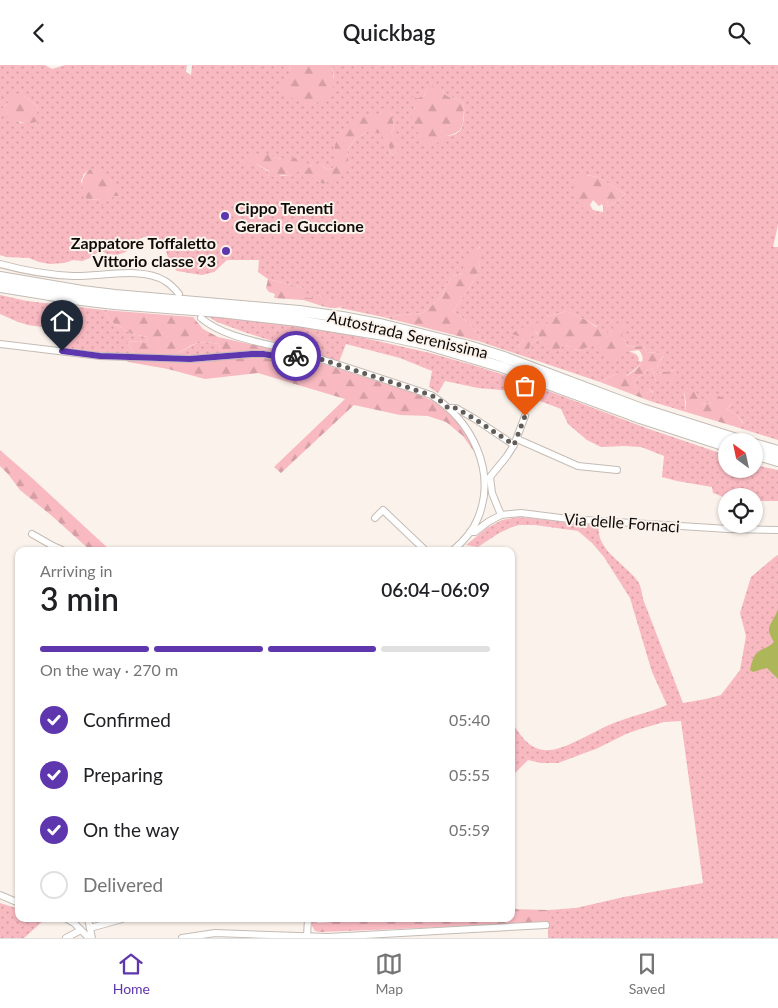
<!DOCTYPE html>
<html lang="en">
<head>
<meta charset="utf-8">
<style>
  :root { --surface:#fff; --page:#f2f2f2; --text:#202124; --muted:#757577; --line:#e0e0e0; --accent:#5e36ae }
  body { margin:0; font-family:Lato,sans-serif; background:var(--page); color:var(--text); height:100vh; display:flex; flex-direction:column; font-size:19px; white-space:nowrap }
  * { box-sizing:border-box; margin:0 }
  p { font-size:16px; color:var(--muted) }
  .icon { flex:none; width:28px; height:28px; fill:none; stroke:currentColor; stroke-width:2; stroke-linecap:round; stroke-linejoin:round }
  .map { position:relative; flex:1; overflow:hidden }
  .side { position:absolute; left:15px; top:482px; width:500px; height:375px; display:flex; flex-direction:column; background:var(--surface); border-radius:10px; box-shadow:0 1px 4px #0004 }
  .side>* { flex:none }
  .needle { width:32px; rotate:327deg }
  .tools { position:absolute; left:718px; top:368px; display:grid; gap:10px }
  .tools a { display:grid; place-items:center; width:45px; height:45px; border-radius:50%; background:var(--surface); box-shadow:0 1px 4px #0004; font-size:25px }
  .pin { position:absolute; display:grid; place-items:center; width:42px; height:42px; color:#fff; margin:-51px -21px; border-radius:50% 50% 50% 0; rotate:-45deg; box-shadow:0 0 5px #0007 }
  .pin .icon { rotate:45deg }
  .courier { position:absolute; display:grid; place-items:center; width:50px; height:50px; margin:-25px; border:4px solid #5e36ae; border-radius:50%; background:#fff; color:#222; box-shadow:0 1px 6px #0007 }
  .head em { font-style:normal; font-weight:600 }
  .head div { display:flex; flex-direction:column-reverse }
  .head { display:flex; align-items:center; justify-content:space-between; height:85px; padding:0 25px }
  h1 { font-size:32px; font-weight:600; line-height:38px }
  .bar { display:grid; grid-template-columns:repeat(4,1fr); gap:8px 5px; align-content:center; height:60px; padding:0 25px }
  .bar i { height:6px; border-radius:4px; background:var(--line) }
  .bar .on { background:var(--accent) }
  .bar p { grid-column:span 4 }
  ol { padding:0 25px; list-style:none }
  li { display:flex; align-items:center; gap:15px; height:55px }
  li p { margin-inline-start:auto }
  li .icon { padding:5px; border-radius:50%; background:var(--accent); color:#fff; stroke-width:4 }
  li:last-child { color:var(--muted) }
  li i { width:28px; height:28px; border:2px solid var(--line); border-radius:50% }
  header { display:flex; justify-content:space-between; align-items:center; height:65px; padding:0 25px; background:var(--surface); font-size:22px; font-weight:600 }
  .dock { display:flex; justify-content:space-around; align-items:center; height:70px; border-top:1px solid var(--line); background:var(--surface); font-size:14px; color:var(--muted) }
  .dock a { display:grid; justify-items:center; gap:2px }
  .dock .on { color:var(--accent) }
  .map>svg:first-child { display:block }
  .grass { fill:url(#grass-dots); fill-rule:evenodd }
  .forest { fill:url(#forest-firs) }
  .water { fill:#aeb65a }
  .lines { fill:none; stroke-linecap:round; stroke-linejoin:round }
  .minor-casing { stroke:#c4bcb5; stroke-width:8 }
  .highway-casing { stroke:#c4bcb5; stroke-width:12 }
  .minor { stroke:#fff; stroke-width:6 }
  .highway { stroke:#fff; stroke-width:10 }
  .done { stroke:#615c58; stroke-width:5; stroke-dasharray:0 9 }
  .route { stroke:#5e36ae; stroke-width:6 }
  .poi-dot { fill:#5e36ae; stroke:#fbf2eb; stroke-width:2 }
  .labels { text-anchor:middle; dominant-baseline:central; stroke-width:4; stroke-linejoin:round; paint-order:stroke }
  .poi-label { font-size:16px; font-weight:bold; fill:#0e0b09; stroke:#fbf2eb; text-anchor:start }
  .street-label { font-size:16px; fill:#0e0b09; stroke:#fbf2eb }
</style>
</head>
<body>
<header><svg class="icon" aria-label="back" viewBox="0 0 24 24"><path d="M15 5l-7 7 7 7"/></svg>Quickbag<svg class="icon" aria-label="search" viewBox="0 0 24 24"><circle cx="10" cy="10" r="6"/><path d="M15 15l6 6"/></svg></header>
<div class="map">
<svg width="778" height="873" viewBox="0 0 778 873">
  <defs>
    <pattern id="grass-dots" width="8" height="8" patternUnits="userSpaceOnUse" patternTransform="scale(1.25)"><rect width="8" height="8" fill="#f9b9c1"/><path d="M2 2h.1M6 6h.1" fill="none" stroke="#d49ea4" stroke-width="1.8" stroke-linecap="round"/></pattern>
    <pattern id="forest-firs" width="22" height="20" patternUnits="userSpaceOnUse" patternTransform="scale(1.25)"><rect width="22" height="20" fill="#f9b9c1"/><path d="M5 1l3.5 6h-7zM16 11l3.5 6h-7z" fill="#d49ea4"/></pattern>
  </defs>
  <rect width="100%" height="100%" fill="#fbf2eb"/>
  <path class="grass" d="M0,0H45L52,4L65,0H187L186,7L191,10L192,0H291L289,5V10L334,13L332,0H778V160L773,182H778V375L733,361L743,358L738,351L727,344L732,338L712,337L701,339L684,327L686,347L650,336L653,327L649,324H637L633,317L646,306L652,303L656,316L676,305L657,308C657,300 658,296 664,292L659,288L647,287L643,281L627,282L622,270L612,266L607,268L588,256L566,246L547,252L550,261L546,260L535,267L539,270L530,275L512,269L521,272L524,276L518,281L526,291L531,278L541,273L566,280L579,286L587,280H596L606,286H629L637,290L639,294L638,296L643,297L639,301L626,311L618,308L600,317L526,292L478,276L480,273L470,259L453,246L471,220L479,206L480,181L462,209L453,211L446,220L442,231L423,248L383,252L340,243L343,241L337,238H332L329,233H324L318,230L313,233L303,232V223L268,214L258,207L259,195H227L214,207L202,210L177,206L170,199L166,186L160,176L144,172L128,179V184L126,187L117,190L107,189L102,186L98,187L90,193L82,196L73,195L64,198L50,199L39,197L29,193L6,192L0,190ZM427,24L442,26L447,31L456,34L464,38C464,46 465,54 462,62C454,81 425,63 412,58V50L417,33L424,31ZM24,31L38,42L37,47L27,58H20L2,44L9,37ZM382,46L391,47L394,63L391,68L394,73L392,83L394,86L399,88L391,90L389,81L380,67H367L355,74L347,86L349,99L323,119L313,113L310,101C318,98 322,99 327,105L335,102V96L371,51L379,50ZM273,92L297,97L292,110C282,110 277,113 267,110L269,107L256,99ZM90,104L113,131L101,140V134L87,135L81,116L84,109ZM587,110L598,112L625,129C618,137 613,141 603,141V147L593,145L590,140Z
    M0,230L27,236L104,245L110,256L132,269L148,272L147,278L138,276L127,277L135,289L95,287L65,283L68,266L28,260L18,257L0,249Z
    M207,251L312,261L430,288L476,301L517,314L646,363L726,390V404H754V400L778,405V436H754V431H726V433L713,428L712,422L677,416L662,412L664,391L641,382L624,381L601,382L587,375L568,359L561,344L514,326L478,323L445,316L438,328L429,322L432,306L400,293L346,279L339,297L244,267L217,257Z
    M206,277L220,279L219,283L224,288L205,291H172L195,279Z
    M518,452L599,460C595,486 627,499 639,518C641,522 642,529 643,534L683,638L706,634L721,630L740,605L746,571L740,548L751,512L776,491L778,490V873H548V845L576,843L624,832L703,818L681,656L664,657L640,664L626,669L596,684L590,686L558,698H541L528,695L511,712V656C520,669 527,683 544,685C560,688 593,667 609,660C627,652 648,648 667,640L652,607L630,533L604,492L592,478L578,466L535,460H519L512,462L499,468L478,482L466,480L487,463L502,455Z
    M0,838L19,844V854H45L24,873H0Z"/>
  <path class="forest" d="M291,0H332C336,26 334,31 310,41L286,30L281,23L289,11V5Z
    M432,22L442,26L447,31L456,34L464,38C463,56 467,68 445,71L444,76L436,78L427,79L426,75L421,73L412,58V50L410,45L415,43L411,38L412,32L417,33L424,31L427,24Z
    M17,29L24,31L38,42L37,47L39,55C29,62 16,56 6,52L2,44L9,37L11,31Z
    M382,46H391L394,63L391,68L394,73L400,78L393,83L394,86L400,88L391,90L389,81L380,68L367,67L355,74L347,86L349,99L345,108L323,119L313,113L305,115L302,110C310,100 317,93 327,105L335,102C335,96 334,88 335,82C336,72 350,54 359,51C365,49 373,50 379,50Z
    M270,89L273,92L282,94L286,92L288,94L296,93L298,97L304,94L308,99L305,103L292,110H283L275,112L266,110L269,106L256,99L250,103L248,101L244,91Z
    M90,104C108,106 111,111 119,128L118,131H113L101,141V134L87,135C82,121 78,116 90,104Z
    M579,109L598,112L625,129C618,137 613,141 603,141L602,139L599,141L593,135L590,140L582,143C576,137 572,124 575,116C575,113 578,111 579,109Z
    M481,181L479,206L471,220L453,246L470,259L480,273L478,276L383,252L423,248L442,231L446,220L453,211L462,209L464,199Z
    M268,214L303,223L304,227L303,232L313,233V229L315,227C319,231 323,233 329,233L332,238H336V235L339,236L343,241C330,247 316,238 303,235C293,234 283,234 274,233L275,229L269,227L266,223Z
    M104,245L193,252L203,264L218,272L285,287L286,289L283,290L261,286L224,288L219,283L220,279L206,277L194,279L172,291L135,289L127,277L138,276L147,278L148,272L132,269L110,256Z
    M566,246L588,256L596,262L601,261L603,265L607,268L612,266L614,259L619,258L625,261L622,270L627,282L643,281L647,287L659,288L664,291C658,296 657,300 657,308L676,305L678,312L671,317L656,316L652,303L646,306L633,317L637,324H649L653,328L650,336L600,317L618,308L622,307L627,311C636,304 649,298 639,285L624,287L614,299C604,283 597,275 579,286L566,280L552,287L541,273L531,278L526,292L518,281L524,276L521,272L512,269L520,263L527,262L529,266L530,274L539,270L530,261L542,256L546,260L550,261L546,256L547,252Z
    M261,291L286,295H304L316,300L317,297L416,328L439,339L459,359L471,378L477,391L463,371L446,357L428,351L400,350L354,340L281,408L274,402L345,334L258,308L205,314L168,304L128,297L125,294Z
    M684,326L694,327L701,339L712,337L708,331L717,330L732,338L727,344L738,351L743,359L733,361L686,347V338Z
    M0,385L32,413L111,486H91L52,451L20,425L8,409L0,401Z
    M511,844L548,845V858L320,867L315,866L312,861V854H318V858L370,854H511Z"/>
  <path class="water" d="M778,544V614L767,603L753,607L750,605C752,596 754,587 763,584C767,582 770,581 774,577C763,560 773,560 778,544Z"/>
  <g class="lines">
    <g class="minor-casing">
      <path id="minor" d="M0,199C22,205 50,210 73,211C99,212 142,201 165,216C170,219 175,224 179,229
        M201,253C224,273 265,278 295,286C341,300 386,315 431,330C472,356 497,406 478,453C473,466 463,477 452,486
        M0,279L100,291L191,294L252,289H263L288,293L305,289
        M449,343H456L475,354L514,380
        M517,374L578,401L617,405
        M501,450L492,428L490,412L507,391L514,380L525,351
        M375,453L383,445L426,486
        M470,467H475L488,457L501,450L521,448L569,454L728,464L778,465
        M32,469L53,481L64,486
        M0,830L19,838
        M67,854L74,858L89,873
        M88,854L92,873
        M90,863L122,854
        M307,871L308,854
        M66,873L81,865
        M182,873L215,868L328,872L546,860"/>
    </g>
    <g class="highway-casing">
      <path id="highway" d="M0,212L82,226L115,230L299,246L342,252L384,260L469,281L504,292L642,344L743,376
        M0,222L81,235L114,239L220,247L298,256L384,270L425,279L502,302L640,353L726,381
        M754,379L778,386
        M754,389L778,396"/>
    </g>
    <use href="#minor" class="minor"/>
    <use href="#highway" class="highway"/>
  </g>
  <g class="lines">
    <path class="done" d="M296,291L305,289L431,330L442,337L449,344L456,343L475,354L514,380L525,351"/>
    <path class="route" d="M62,286L100,291L190,294L252,289H263L288,293L296,291"/>
  </g>
  <g class="poi-dot">
    <circle cx="225" cy="151" r="5"/>
    <circle cx="226" cy="186" r="5"/>
  </g>
  <g class="labels">
    <g class="poi-label">
      <text x="235" y="142">Cippo Tenenti<tspan x="235" dy="18">Geraci e Guccione</tspan></text>
      <text x="216" y="177" text-anchor="end">Zappatore Toffaletto<tspan x="216" dy="18">Vittorio classe 93</tspan></text>
    </g>
    <g class="street-label">
      <text transform="translate(408 269) rotate(13)">Autostrada Serenissima</text>
      <text transform="translate(622 457) rotate(4)">Via delle Fornaci</text>
    </g>
  </g>
</svg>
<div class="tools">
<a><svg class="needle" viewBox="-14 -14 28 28"><path d="M0-13l5 13h-10z" fill="#e53935"/><path d="M0 13l5-13h-10z" fill="#757577"/></svg></a>
<a><svg class="icon" aria-label="locate" viewBox="0 0 24 24"><circle cx="12" cy="12" r="6"/><path d="M12 2v4M12 18v4M2 12h4M18 12h4"/></svg></a>
</div>
<div class="pin" style="left:525px;top:351px;background:#ea580c"><svg class="icon" aria-label="bag" viewBox="0 0 24 24"><path d="M5 8h14l-1 12H6zM9 8a3 3 0 0 1 6 0"/></svg></div>
<div class="pin" style="left:62px;top:286px;background:#1f2937"><svg class="icon" aria-label="home" viewBox="0 0 24 24"><path d="M3 11l9-7 9 7M6 9v11h12V9"/></svg></div>
<div class="courier" style="left:296px;top:291px"><svg class="icon" aria-label="bike" viewBox="0 0 24 24"><circle cx="6" cy="16" r="4"/><circle cx="18" cy="16" r="4"/><path d="M6 16l4-8h5l3 8M10 8l3 8H6M13 5h3"/></svg></div>
<section class="side">
<div class="head"><div><h1>3 min</h1><p>Arriving in</p></div><em>06:04–06:09</em></div>
<div class="bar"><i class="on"></i><i class="on"></i><i class="on"></i><i></i><p>On the way · 270 m</p></div>
<ol>
<li><svg class="icon" aria-label="check" viewBox="0 0 24 24"><path d="M5 12l5 5 9-10"/></svg>Confirmed<p>05:40</p></li>
<li><svg class="icon" aria-label="check" viewBox="0 0 24 24"><path d="M5 12l5 5 9-10"/></svg>Preparing<p>05:55</p></li>
<li><svg class="icon" aria-label="check" viewBox="0 0 24 24"><path d="M5 12l5 5 9-10"/></svg>On the way<p>05:59</p></li>
<li><i></i>Delivered</li>
</ol>
</section>
</div>
<nav class="dock">
<a class="on"><svg class="icon" aria-label="home" viewBox="0 0 24 24"><path d="M3 11l9-7 9 7M6 9v11h12V9"/></svg>Home</a>
<a><svg class="icon" aria-label="map" viewBox="0 0 24 24"><path d="M3 6l6-2 6 2 6-2v14l-6 2-6-2-6 2zM9 4v14M15 6v14"/></svg>Map</a>
<a><svg class="icon" aria-label="saved" viewBox="0 0 24 24"><path d="M7 4h10v16l-5-4-5 4z"/></svg>Saved</a>
</nav>
</body>
</html>
